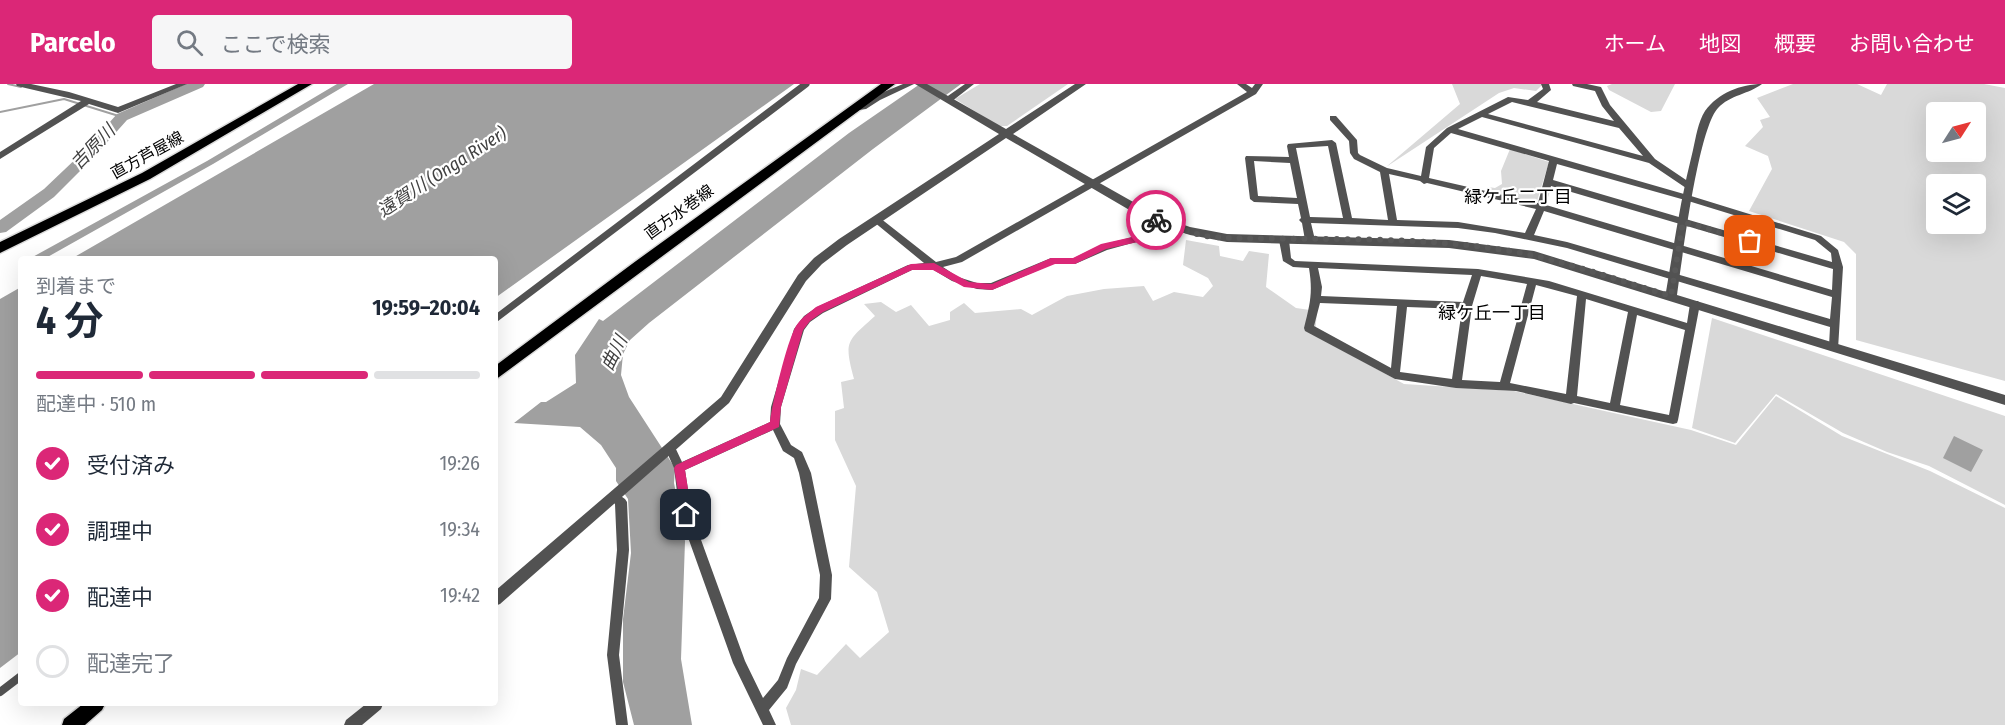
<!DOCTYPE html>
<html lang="ja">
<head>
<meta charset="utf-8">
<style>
  :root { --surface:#fff; --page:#f6f6f7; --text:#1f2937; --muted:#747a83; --line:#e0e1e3; --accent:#db2777 }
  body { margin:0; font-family:"Fira Sans Condensed","Noto Sans JP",sans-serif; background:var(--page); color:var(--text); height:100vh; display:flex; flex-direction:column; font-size:22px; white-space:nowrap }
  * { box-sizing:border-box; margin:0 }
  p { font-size:20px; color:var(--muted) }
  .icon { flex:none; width:33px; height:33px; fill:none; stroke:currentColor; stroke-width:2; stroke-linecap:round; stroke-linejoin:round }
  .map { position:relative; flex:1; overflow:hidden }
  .drawer { position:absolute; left:18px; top:172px; width:480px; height:450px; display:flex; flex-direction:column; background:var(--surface); border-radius:6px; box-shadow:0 6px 24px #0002 }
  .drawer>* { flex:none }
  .needle { width:39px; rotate:54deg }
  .buttons { position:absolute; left:1926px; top:18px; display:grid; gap:12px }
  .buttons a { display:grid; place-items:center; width:60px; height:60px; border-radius:6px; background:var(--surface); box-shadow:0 6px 24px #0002; font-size:30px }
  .pin { position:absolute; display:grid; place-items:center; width:51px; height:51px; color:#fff; margin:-26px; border-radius:12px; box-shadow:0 3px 9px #0006 }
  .courier { position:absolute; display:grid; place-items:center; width:60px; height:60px; margin:-30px; border:4px solid #db2777; border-radius:50%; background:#fff; color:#222; box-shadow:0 2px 8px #0007 }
  .summary em { font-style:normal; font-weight:700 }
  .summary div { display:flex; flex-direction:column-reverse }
  .summary { display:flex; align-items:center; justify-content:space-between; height:102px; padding:0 18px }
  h1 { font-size:39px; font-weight:700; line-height:45px }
  .bar { display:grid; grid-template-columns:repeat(4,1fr); gap:9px 6px; align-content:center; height:72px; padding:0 18px }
  .bar i { height:8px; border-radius:4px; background:var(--line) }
  .bar .on { background:var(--accent) }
  .bar p { grid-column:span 4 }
  ol { padding:0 18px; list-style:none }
  li { display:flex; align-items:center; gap:18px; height:66px }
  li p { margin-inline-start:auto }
  li .icon { padding:6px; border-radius:50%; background:var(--accent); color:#fff; stroke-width:4 }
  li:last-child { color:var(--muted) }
  li i { width:33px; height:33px; border:3px solid var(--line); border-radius:50% }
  header { display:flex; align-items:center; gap:36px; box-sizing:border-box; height:84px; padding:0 30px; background:var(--accent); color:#fff }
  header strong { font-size:28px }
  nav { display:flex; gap:33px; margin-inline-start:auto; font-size:21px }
  .search { width:420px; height:54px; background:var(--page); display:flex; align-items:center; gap:15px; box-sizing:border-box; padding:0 21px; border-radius:6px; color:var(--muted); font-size:22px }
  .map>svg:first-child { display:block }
  .green { fill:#d9d9d9; fill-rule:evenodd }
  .water { fill:#a0a0a0 }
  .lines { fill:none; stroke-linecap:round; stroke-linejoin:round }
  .stream { stroke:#a0a0a0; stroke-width:2 }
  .river { fill:#a0a0a0; fill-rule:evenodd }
  .primary-casing { stroke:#dbdbdb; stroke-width:3 }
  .pedestrian-far1 { stroke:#525252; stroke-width:7 }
  .pedestrian { stroke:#525252; stroke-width:8 }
  .minor { fill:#525252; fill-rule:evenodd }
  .tertiary { fill:#525252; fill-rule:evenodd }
  .primary { fill:#000; fill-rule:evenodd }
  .route { fill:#db2777 }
  .done { stroke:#595959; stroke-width:6; stroke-dasharray:0 10.8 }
  .labels { text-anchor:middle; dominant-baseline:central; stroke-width:4.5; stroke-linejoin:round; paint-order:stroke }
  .street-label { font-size:16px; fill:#000; stroke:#fff }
  .water-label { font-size:18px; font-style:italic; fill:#414141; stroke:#fff }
  .neighbourhood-label { font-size:18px; fill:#000; stroke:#fff }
</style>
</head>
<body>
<header>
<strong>Parcelo</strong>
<div class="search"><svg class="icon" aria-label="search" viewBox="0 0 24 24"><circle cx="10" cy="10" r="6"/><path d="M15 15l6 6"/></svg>ここで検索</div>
<nav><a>ホーム</a><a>地図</a><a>概要</a><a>お問い合わせ</a></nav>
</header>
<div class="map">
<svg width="2005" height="641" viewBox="0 0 2005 641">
  <rect width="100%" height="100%" fill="#fff"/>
  <path class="green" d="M980,0H1068L1007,42H999L955,15Z
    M1452,0H1543L1536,7L1514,4L1499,9L1386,83L1460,20Z
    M1612,0H1675L1661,27L1651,28L1609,6L1607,2Z
    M1793,0H1857L1881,11L1887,0H1984L2005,4V297L1856,256V170L1844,158L1749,127L1772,85L1768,72L1745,62L1763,43L1760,36L1770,33L1757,14ZM1936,28H1976V68H1936ZM1936,100H1976V140H1936Z
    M1510,65L1549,78L1537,117L1532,119L1487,108L1488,103L1495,104L1502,100L1501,87Z
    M1186,156L1219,162L1220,172L1243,177L1249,167L1269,170L1266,203L1296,224L1317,227L1315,251L1404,300L1514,307L1691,346L1736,361L1776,312L1842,352L1930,387L2005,424V641H791L786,624L796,606L801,585L817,591L846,560L860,574L889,548L877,508L849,483L856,402L835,356V327L844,324L841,298L854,295C844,257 846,258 875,232L864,220L881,218L896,228L911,221L929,242L950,236V228L964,219L975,229L1021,225L1032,231L1067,212L1104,205L1144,202L1153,217L1174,208L1203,213L1213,202L1208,194L1183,181Z
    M1712,234L2005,332V421L1929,382L1887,368L1843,349L1776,310L1735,359L1692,344Z"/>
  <path class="water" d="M337,0H348L213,80L44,175H29L207,77Z
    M374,0H794L495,214V176L71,175Z
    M920,0H961L873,65L649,239L630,256L623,270L621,291L629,313L675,384L674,399L685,457L681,575L692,641H634L623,598V535L631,469L628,415L616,397V384L601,361L580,343L514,339L541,318H546L576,299L575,271L599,235L603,237L849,49Z
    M21,203V568L0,584V215Z
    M1954,352L1983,366L1971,388L1943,374Z"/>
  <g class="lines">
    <path class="stream" d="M8,0L21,3
      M0,28L64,15L122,33"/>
    <path class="river" d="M186,0H205L203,3L127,36L94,73L54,113L6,148L0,149V136L44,105L84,67L117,30Z"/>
    <g class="primary-casing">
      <path id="primary" d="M298,0H312L150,95L0,169V158L142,89Z
        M881,0H895L495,296V282L636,177Z
        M83,620H105L102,626L85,641H62L64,635Z"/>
    </g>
    <path class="pedestrian-far1" d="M495,235L806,0"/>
    <path class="pedestrian" d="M0,608L21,592"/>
    <path class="minor" d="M16,0H31L69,8L118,23L176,0H187L118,29L89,20L0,75V68L81,17L17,2Z
      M903,0H914L880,16L866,25L859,26L855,23L874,12Z
      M965,0H974L951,18H945V14Z
      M1237,0H1246L1252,4L1255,0H1263L1256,10L962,178L943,183L958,193L977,199H991L1051,174H1074L1101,161L1141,151L1151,133H1157L1159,135L1147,155L1107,166L1075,180L1055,179L992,206L977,205L952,197L932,185L912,186L823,229L810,238L804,246L781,323L780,340L791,361L802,368L811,389L832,491L831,515L796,580L787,604L769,626L776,641H763L733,579L680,431L674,384L665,364L666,361H674L682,378L770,338L771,323L794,245L804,232L817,223L908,181L924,179L874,138L872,136L874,134H880L936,178L956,173L1247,8ZM773,346L783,367L794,374L799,389L820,491L819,514L787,574L778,596L763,614L745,577L692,431L685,386Z
      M1541,0H1549L1551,6L1537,18L1614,37L1602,22L1595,7L1573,2L1572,0H1587L1601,3L1610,21L1655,75L1692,100V104H1686L1649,79L1482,33L1458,45L1691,112L1821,152L1838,166L1843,183L1838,265L1834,266L1829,262L1830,243L1567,164L1495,149L1458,144L1311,139L1315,156L1310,159L1305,156L1302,139L1299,136L1301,134L1298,120L1254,118L1250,115L1245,74L1246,72L1289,73L1287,62L1288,60L1332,56L1336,59L1352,134L1388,136L1380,88L1354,75L1350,69L1349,57L1330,36V32H1336L1357,56L1358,69L1360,71L1387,84L1421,92L1426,63L1447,44L1508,13L1528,16L1543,5ZM1512,18L1619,44L1643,72L1488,30ZM1451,49L1549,77L1538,119L1429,94L1434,64ZM1328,62L1343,134L1310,133L1296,64ZM1254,77L1290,79L1297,114L1258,112ZM1557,80L1685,116L1815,156L1831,169L1832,178L1553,96ZM1389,90L1420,97L1424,100L1427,99L1536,125L1525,149L1458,138L1397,136ZM1551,102L1833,185L1832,206L1546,121ZM1544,127L1832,213L1830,235L1567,158L1534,151Z
      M1284,153L1289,156L1291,174L1295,177L1478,185L1549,197L1687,239L1690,220L1692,217H1698L1700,220L1678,336L1677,339L1673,340L1574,319L1571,320L1516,307L1456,304L1395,295L1305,247L1304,244C1310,220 1313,209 1309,184L1293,183L1283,177L1279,156ZM1318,184L1472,191L1463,218L1321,212L1322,203ZM1481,192L1527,200L1500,298L1462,296L1472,222ZM1536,201L1577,212L1566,310L1510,299ZM1586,215L1628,228L1610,319L1577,312ZM1320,219L1397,222L1391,284L1314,242ZM1407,223L1462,225L1452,295L1400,288ZM1637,231L1685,246L1669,331L1620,321Z
      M615,408L625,415L627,418L629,466L619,571L628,641H616L607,571L617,466L615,420L609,413L611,410Z"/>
    <path class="tertiary" d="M915,0H927L1006,45L1075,0H1086L1013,50L1158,132L1190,143L1227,150L1449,156L1534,167L1666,208C1674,160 1681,113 1693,66C1696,53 1698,38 1705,27C1718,9 1741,0 1762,0C1749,10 1730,11 1718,24C1698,45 1682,176 1677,211L2005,311V321L1534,175L1449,164L1227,158L1190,151L1150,138L1006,54L847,161L822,180L806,197L729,319L500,520L495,522V507L721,313L798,191L814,174L839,155L999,50Z
      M366,620H383L381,625L362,641H344L346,636Z"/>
    <use href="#primary" class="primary"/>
  </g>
  <path class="route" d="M1151,133L1160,136L1154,141L1147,156L1106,165L1075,180H1055L992,206L964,203L933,186H912L823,228L810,237L803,246L781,323L779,343L685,386L692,431L690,434H683L674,384L676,381L770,338C772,320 787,257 796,242C801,234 809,229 816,223L911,180L934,179L969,198L992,200L1051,174H1073L1101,160L1141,151Z"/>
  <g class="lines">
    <path class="done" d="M1156,136L1203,152L1227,154C1317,156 1416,152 1504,166C1561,175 1616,196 1671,212L1683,138L1750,157"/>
  </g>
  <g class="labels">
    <g class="street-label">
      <text transform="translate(147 71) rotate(-29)">直方芦屋線</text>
      <text transform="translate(679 128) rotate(-36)">直方水巻線</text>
    </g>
    <g class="water-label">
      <text transform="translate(93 63) rotate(-46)">吉原川</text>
      <text transform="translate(442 88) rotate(-33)">遠賀川 (Onga River)</text>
      <text transform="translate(614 269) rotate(-64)">曲川</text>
    </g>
    <g class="neighbourhood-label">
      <text x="1518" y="113">緑ケ丘二丁目</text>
      <text x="1492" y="229">緑ケ丘一丁目</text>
    </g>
  </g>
</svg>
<div class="buttons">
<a><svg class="needle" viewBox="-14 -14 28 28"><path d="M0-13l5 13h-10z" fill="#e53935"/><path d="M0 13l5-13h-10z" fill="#747a83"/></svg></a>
<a><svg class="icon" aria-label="layers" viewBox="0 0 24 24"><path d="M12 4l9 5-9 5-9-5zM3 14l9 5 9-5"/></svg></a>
</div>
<div class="pin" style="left:1750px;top:157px;background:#ea580c"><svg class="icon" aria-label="bag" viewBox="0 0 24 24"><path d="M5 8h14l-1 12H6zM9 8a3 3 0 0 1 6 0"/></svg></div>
<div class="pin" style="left:686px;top:431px;background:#1f2937"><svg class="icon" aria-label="home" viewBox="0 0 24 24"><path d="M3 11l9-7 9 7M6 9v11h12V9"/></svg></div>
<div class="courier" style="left:1156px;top:136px"><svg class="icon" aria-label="bike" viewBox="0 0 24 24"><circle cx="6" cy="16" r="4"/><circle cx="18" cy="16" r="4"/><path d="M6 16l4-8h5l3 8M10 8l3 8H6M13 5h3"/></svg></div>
<section class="drawer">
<div class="summary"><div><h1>4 分</h1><p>到着まで</p></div><em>19:59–20:04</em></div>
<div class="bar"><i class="on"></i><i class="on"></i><i class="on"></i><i></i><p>配達中 · 510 m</p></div>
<ol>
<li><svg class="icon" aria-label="check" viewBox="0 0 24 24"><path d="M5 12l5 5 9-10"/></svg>受付済み<p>19:26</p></li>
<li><svg class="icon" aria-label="check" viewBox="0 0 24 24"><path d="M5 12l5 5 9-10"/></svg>調理中<p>19:34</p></li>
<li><svg class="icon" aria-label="check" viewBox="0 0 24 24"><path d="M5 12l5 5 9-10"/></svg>配達中<p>19:42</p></li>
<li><i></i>配達完了</li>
</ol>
</section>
</div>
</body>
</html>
